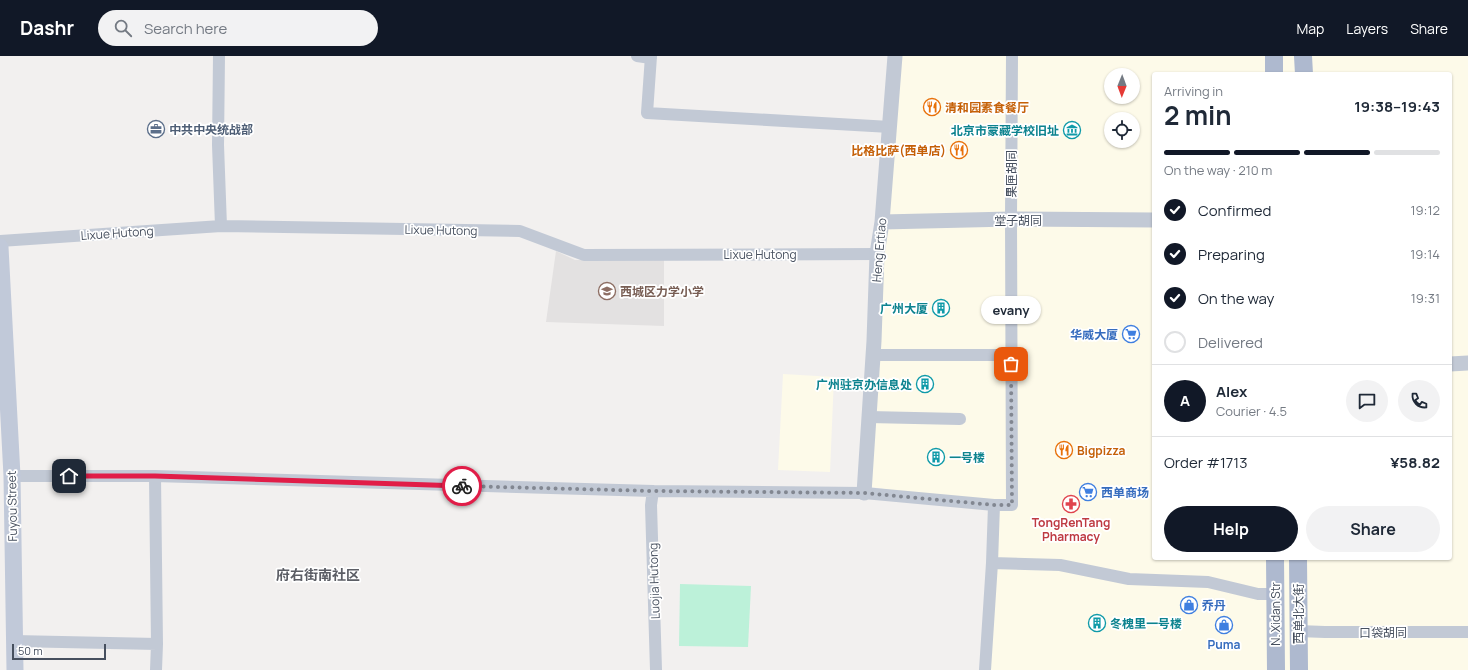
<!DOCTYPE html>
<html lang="en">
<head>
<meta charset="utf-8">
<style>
  :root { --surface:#fff; --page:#f2f2f3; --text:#1f2937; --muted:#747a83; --line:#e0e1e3; --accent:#111827 }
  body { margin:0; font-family:Manrope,"Noto Sans SC",sans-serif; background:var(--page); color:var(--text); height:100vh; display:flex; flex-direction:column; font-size:15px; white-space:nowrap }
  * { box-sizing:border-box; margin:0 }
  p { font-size:13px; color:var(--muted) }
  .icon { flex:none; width:22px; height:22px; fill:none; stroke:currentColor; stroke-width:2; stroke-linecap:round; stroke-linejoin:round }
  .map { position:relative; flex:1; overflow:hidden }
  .details { position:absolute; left:1152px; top:16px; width:300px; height:488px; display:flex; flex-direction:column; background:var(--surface); border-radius:4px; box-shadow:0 1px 3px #0004 }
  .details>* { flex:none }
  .needle { width:26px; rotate:181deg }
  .buttons { position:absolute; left:1104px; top:12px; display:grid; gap:8px }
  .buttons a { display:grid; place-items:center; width:36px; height:36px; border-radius:50%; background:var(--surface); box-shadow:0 1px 3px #0004; font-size:20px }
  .scale { position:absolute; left:12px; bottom:10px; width:94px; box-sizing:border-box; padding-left:4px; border:2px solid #464f5e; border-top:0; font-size:11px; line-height:14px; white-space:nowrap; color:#464f5e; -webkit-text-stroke:3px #fff; paint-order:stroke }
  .pin { position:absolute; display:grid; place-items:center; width:34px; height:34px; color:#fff; margin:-17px; border-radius:8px; box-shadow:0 2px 6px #0006 }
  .courier { position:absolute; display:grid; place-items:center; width:40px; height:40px; margin:-20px; border:3px solid #e11d48; border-radius:50%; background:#fff; color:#222; box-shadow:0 1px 5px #0007 }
  .bubble { position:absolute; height:28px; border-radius:14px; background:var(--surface); box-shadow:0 1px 3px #0004; font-size:13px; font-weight:700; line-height:28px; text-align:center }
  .overview em { font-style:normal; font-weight:700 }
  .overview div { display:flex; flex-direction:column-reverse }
  .overview { display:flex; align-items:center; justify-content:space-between; height:68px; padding:0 12px }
  h1 { font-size:26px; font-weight:700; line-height:30px }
  .bar { display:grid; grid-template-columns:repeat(4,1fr); gap:6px 4px; align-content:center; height:48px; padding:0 12px }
  .bar i { height:5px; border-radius:3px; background:var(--line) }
  .bar .active { background:var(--accent) }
  .bar p { grid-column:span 4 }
  .line { display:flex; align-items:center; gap:10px; padding:0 12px; border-top:1px solid var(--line) }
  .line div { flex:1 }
  .round { display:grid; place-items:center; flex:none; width:42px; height:42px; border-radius:21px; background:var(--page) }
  ol { padding:0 12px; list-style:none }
  li { display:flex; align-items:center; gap:12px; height:44px }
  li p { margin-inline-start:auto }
  li .icon { padding:4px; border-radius:50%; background:var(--accent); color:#fff; stroke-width:4 }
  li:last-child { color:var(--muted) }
  li i { width:22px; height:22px; border:2px solid var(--line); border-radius:50% }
  .cta { display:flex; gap:8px; margin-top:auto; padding:8px 12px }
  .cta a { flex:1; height:46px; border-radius:24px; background:var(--accent); color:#fff; font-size:16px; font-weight:700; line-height:46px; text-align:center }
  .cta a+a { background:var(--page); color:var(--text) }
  header { display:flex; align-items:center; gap:24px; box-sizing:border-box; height:56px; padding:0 20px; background:var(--accent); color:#fff }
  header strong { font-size:19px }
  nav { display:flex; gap:22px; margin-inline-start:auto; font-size:14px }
  .search { width:280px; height:36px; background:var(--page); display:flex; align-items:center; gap:10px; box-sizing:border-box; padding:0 14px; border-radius:22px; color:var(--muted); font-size:15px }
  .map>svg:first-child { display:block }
  .commercial { fill:#fdfae9; fill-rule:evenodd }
  .education { fill:#e3e1e1 }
  .green { fill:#bcf1d9 }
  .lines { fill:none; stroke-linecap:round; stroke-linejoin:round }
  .minor { stroke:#c2c9d5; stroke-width:12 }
  .tertiary { stroke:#c2c9d5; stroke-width:15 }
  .secondary { stroke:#c1c9d9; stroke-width:17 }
  .primary { stroke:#aeb9cf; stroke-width:18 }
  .done { stroke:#828791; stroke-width:4; stroke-dasharray:0 7.2 }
  .route { stroke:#e11d48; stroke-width:5 }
  .labels { text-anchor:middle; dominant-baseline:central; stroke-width:3.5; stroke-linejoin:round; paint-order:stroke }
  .food-label { font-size:12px; font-weight:bold; fill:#c56008; stroke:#fff; text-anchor:start }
  .service-label { font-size:12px; font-weight:bold; fill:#4e5e75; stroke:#fff; text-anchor:start }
  .culture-label { font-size:12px; font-weight:bold; fill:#0d838f; stroke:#fff; text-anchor:end }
  .street-label { font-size:12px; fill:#464f5e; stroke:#fff }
  .education-label { font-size:12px; font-weight:bold; fill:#785e54; stroke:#fff; text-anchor:start }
  .shop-label { font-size:12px; font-weight:bold; fill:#366cbe; stroke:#fff; text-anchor:start }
  .health-label { font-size:12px; font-weight:bold; fill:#be3a42; stroke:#fff }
  .quarter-label { font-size:14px; font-weight:bold; fill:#5c5e65; stroke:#fff }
</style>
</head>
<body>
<header>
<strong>Dashr</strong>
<div class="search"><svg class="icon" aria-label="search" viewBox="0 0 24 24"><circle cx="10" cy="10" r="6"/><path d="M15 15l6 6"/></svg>Search here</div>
<nav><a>Map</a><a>Layers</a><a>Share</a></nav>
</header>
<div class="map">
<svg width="1468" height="614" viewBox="0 0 1468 614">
  <rect width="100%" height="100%" fill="#f2f0ef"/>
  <path class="commercial" d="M895,0H1468V614H985L988,449L865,430ZM1154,18H1450V502H1154ZM1111,19H1133V41H1111ZM1111,63H1133V85H1111Z
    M783,318L834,321L830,416L778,414Z"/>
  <path class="education" d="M556,195L575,204H664V270L546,266Z"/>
  <path class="green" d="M680,528L751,530L748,591L679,590Z"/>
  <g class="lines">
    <path class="minor" d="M219,0L218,89L221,170
      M637,0L651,2
      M651,0L647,57L890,71
      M0,185L221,170L520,175L584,199L877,198
      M873,299H1008
      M869,361L960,363
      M12,420H155L653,435L864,437L994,449L992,507L985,614
      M155,420L157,588L156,614
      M653,435L651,449L656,614
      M994,449H1012L1011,163L1012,0
      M992,507L1060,509L1129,523L1208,526L1258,538H1275
      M1298,575L1325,576H1468
      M14,585L157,588"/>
    <path class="tertiary" d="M882,166L1011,163L1154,164
      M1450,308L1468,307
      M864,437L874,285L877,198L882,166L895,0"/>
    <path class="secondary" d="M0,191L12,420L15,614"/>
    <path class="primary" d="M1274,0V18
      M1303,0L1304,18
      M1275,502L1276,614
      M1298,502L1299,614"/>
  </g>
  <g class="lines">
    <path class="done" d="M462,430L653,435L864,437L994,449H1012L1011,308"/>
    <path class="route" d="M69,420H155L462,430"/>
  </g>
  <defs>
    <g id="restaurant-ring" transform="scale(0.9)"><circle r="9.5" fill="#fff" stroke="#e8710a" stroke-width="1.5"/><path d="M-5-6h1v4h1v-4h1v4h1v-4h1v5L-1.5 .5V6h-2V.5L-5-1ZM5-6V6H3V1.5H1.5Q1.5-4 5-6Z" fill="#e8710a"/></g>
    <g id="office-ring" transform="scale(0.9)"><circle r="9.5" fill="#fff" stroke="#5c6f8a" stroke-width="1.5"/><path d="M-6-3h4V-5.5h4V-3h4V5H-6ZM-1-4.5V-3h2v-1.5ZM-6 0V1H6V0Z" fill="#5c6f8a"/></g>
    <g id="museum-ring" transform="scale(0.9)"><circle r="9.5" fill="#fff" stroke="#0f9aa8" stroke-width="1.5"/><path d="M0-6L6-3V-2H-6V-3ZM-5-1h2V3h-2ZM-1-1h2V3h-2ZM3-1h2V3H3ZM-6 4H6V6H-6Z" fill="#0f9aa8"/></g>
    <g id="school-ring" transform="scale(0.9)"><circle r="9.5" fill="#fff" stroke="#8d6e63" stroke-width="1.5"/><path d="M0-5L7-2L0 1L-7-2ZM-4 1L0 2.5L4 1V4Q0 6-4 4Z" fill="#8d6e63"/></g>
    <g id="building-ring" transform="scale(0.9)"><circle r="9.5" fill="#fff" stroke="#0f9aa8" stroke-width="1.5"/><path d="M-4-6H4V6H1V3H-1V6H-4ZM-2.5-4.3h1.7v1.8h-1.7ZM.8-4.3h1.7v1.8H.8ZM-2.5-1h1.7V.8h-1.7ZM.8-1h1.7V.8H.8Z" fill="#0f9aa8"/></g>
    <g id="supermarket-ring" transform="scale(0.9)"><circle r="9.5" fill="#fff" stroke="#3f7fe0" stroke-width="1.5"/><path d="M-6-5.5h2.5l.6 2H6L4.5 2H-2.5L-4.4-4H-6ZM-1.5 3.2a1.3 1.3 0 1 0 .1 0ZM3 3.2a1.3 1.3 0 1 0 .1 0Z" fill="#3f7fe0"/></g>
    <g id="pharmacy-ring" transform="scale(0.9)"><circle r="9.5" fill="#fff" stroke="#e0444e" stroke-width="1.5"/><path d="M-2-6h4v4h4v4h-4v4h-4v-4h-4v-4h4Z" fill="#e0444e"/></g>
    <g id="shop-ring" transform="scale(0.9)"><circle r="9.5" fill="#fff" stroke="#3f7fe0" stroke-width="1.5"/><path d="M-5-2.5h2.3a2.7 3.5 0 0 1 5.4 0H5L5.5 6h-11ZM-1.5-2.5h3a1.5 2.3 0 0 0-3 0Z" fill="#3f7fe0"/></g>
  </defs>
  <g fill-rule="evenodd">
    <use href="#restaurant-ring" x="932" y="51"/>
    <use href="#office-ring" x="156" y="73"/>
    <use href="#museum-ring" x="1072" y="74"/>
    <use href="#restaurant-ring" x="959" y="94"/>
    <use href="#school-ring" x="607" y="235"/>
    <use href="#building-ring" x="941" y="252"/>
    <use href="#supermarket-ring" x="1131" y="278"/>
    <use href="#building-ring" x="925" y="328"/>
    <use href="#restaurant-ring" x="1064" y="394"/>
    <use href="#building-ring" x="936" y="401"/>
    <use href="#supermarket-ring" x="1088" y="436"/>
    <use href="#pharmacy-ring" x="1071" y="448"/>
    <use href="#shop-ring" x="1189" y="549"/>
    <use href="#building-ring" x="1097" y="567"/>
    <use href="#shop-ring" x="1224" y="569"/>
  </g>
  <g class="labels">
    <g class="food-label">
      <text x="945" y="51">清和园素食餐厅</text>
      <text x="946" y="94" text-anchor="end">比格比萨(西单店)</text>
      <text x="1077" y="394">Bigpizza</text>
    </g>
    <g class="service-label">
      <text x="169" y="73">中共中央统战部</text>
    </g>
    <g class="culture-label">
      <text x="1059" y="74">北京市蒙藏学校旧址</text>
      <text x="928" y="252">广州大厦</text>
      <text x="912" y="328">广州驻京办信息处</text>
      <text x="949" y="401" text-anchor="start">一号楼</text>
      <text x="1110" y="567" text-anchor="start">冬槐里一号楼</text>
    </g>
    <g class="street-label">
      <text transform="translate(1011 118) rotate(-90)">果匣胡同</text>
      <text x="1018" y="164">堂子胡同</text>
      <text transform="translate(441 174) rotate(1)">Lixue Hutong</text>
      <text transform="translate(117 177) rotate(-4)">Lixue Hutong</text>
      <text transform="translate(879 194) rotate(-85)">Heng Ertiao</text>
      <text x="760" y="198">Lixue Hutong</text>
      <text transform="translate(12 450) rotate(-91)">Fuyou Street</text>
      <text transform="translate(654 525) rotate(-92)">Luojia Hutong</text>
      <text transform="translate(1275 558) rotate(-90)">N. Xidan Str</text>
      <text transform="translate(1298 558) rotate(-90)">西单北大街</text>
      <text x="1383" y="576">口袋胡同</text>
    </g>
    <g class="education-label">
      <text x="620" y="235">西城区力学小学</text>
    </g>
    <g class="shop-label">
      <text x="1118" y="278" text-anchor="end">华威大厦</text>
      <text x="1101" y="436">西单商场</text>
      <text x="1202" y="549">乔丹</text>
      <text x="1224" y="588" text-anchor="middle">Puma</text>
    </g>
    <g class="health-label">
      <text x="1071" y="466">TongRenTang<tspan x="1071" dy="14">Pharmacy</tspan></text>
    </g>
    <g class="quarter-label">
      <text x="318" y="518">府右街南社区</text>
    </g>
  </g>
</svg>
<div class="buttons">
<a><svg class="needle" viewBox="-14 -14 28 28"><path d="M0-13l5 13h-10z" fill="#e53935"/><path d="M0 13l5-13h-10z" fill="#747a83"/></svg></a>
<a><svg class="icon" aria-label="locate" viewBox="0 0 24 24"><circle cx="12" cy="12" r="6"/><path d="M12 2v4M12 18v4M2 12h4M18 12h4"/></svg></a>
</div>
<div class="scale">50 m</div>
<div class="pin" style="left:1011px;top:308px;background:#ea580c"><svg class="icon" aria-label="bag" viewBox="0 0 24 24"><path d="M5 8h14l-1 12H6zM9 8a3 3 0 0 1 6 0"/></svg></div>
<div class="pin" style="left:69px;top:420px;background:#1f2937"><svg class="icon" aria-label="home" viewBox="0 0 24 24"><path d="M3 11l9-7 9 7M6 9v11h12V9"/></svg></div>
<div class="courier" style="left:462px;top:430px"><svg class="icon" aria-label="bike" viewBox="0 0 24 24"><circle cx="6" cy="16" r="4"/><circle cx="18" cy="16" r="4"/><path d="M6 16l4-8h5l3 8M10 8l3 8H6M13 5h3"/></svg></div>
<div class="bubble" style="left:981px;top:240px;width:60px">evany</div>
<section class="details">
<div class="overview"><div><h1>2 min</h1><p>Arriving in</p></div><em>19:38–19:43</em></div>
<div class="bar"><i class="active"></i><i class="active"></i><i class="active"></i><i></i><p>On the way · 210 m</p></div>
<ol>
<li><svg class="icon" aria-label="check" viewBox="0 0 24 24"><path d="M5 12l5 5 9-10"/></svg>Confirmed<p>19:12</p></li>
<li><svg class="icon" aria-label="check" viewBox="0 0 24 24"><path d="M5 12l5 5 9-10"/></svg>Preparing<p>19:14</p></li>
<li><svg class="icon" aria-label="check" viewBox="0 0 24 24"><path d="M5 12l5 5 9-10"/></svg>On the way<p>19:31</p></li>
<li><i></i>Delivered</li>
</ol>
<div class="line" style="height:72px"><b class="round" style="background:var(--accent);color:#fff">A</b><div><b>Alex</b><p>Courier · 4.5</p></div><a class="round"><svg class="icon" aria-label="chat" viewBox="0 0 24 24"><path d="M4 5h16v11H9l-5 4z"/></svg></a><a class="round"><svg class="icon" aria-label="phone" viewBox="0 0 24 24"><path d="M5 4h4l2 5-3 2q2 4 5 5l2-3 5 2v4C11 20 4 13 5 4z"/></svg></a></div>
<div class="line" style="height:52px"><div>Order #1713</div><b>¥58.82</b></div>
<div class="cta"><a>Help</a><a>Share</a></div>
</section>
</div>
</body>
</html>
